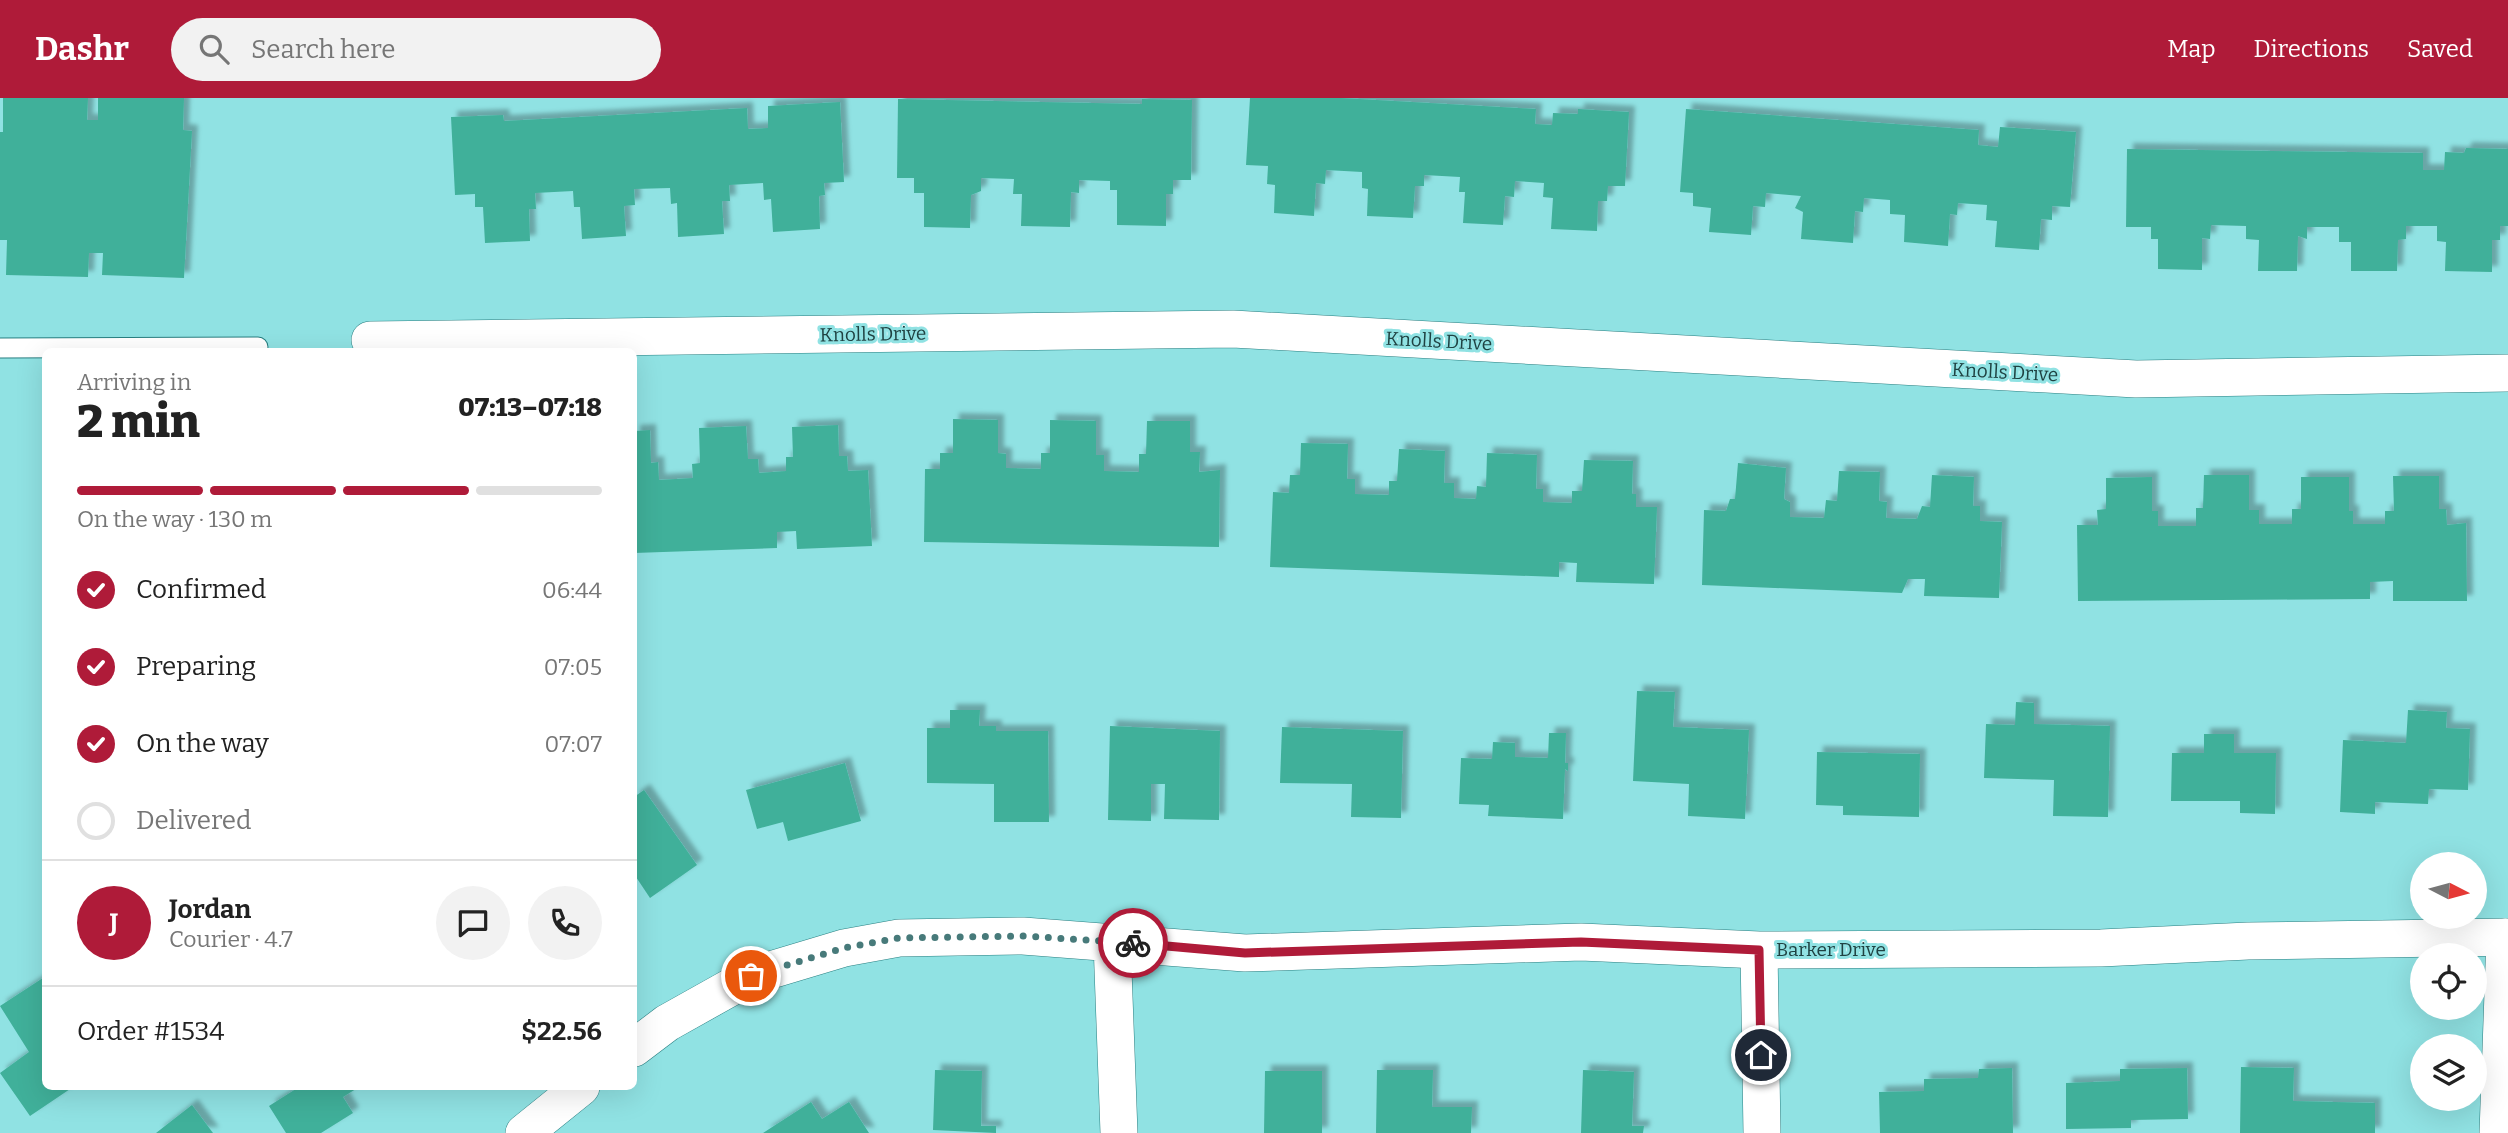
<!DOCTYPE html>
<html lang="en">
<head>
<meta charset="utf-8">
<style>
  :root { --surface:#fff; --page:#f2f2f2; --text:#222; --muted:#767676; --line:#e0e0e0; --accent:#af1b39 }
  body { margin:0; font-family:Bitter,serif; background:var(--page); color:var(--text); height:100vh; display:flex; flex-direction:column; font-size:26px; white-space:nowrap }
  * { box-sizing:border-box; margin:0 }
  p { font-size:23px; color:var(--muted) }
  .icon { flex:none; width:38px; height:38px; fill:none; stroke:currentColor; stroke-width:2; stroke-linecap:round; stroke-linejoin:round }
  .map { position:relative; flex:1; overflow:hidden }
  .drawer { position:absolute; left:42px; top:250px; width:595px; height:742px; display:flex; flex-direction:column; background:var(--surface); border-radius:10px; box-shadow:0 7px 28px #0002 }
  .drawer>* { flex:none }
  .needle { width:46px; rotate:96deg }
  .buttons { position:absolute; left:2410px; top:754px; display:grid; gap:14px }
  .buttons a { display:grid; place-items:center; width:77px; height:77px; border-radius:50%; background:var(--surface); box-shadow:0 7px 28px #0002; font-size:35px }
  .pin { position:absolute; display:grid; place-items:center; width:60px; height:60px; color:#fff; margin:-30px; border:4px solid #fff; border-radius:50%; box-shadow:0 2px 7px #0007 }
  .courier { position:absolute; display:grid; place-items:center; width:70px; height:70px; margin:-35px; border:5px solid #af1b39; border-radius:50%; background:#fff; color:#222; box-shadow:0 2px 9px #0007 }
  .headline em { font-style:normal; font-weight:800 }
  .headline div { display:flex; flex-direction:column-reverse }
  .headline { display:flex; align-items:center; justify-content:space-between; height:119px; padding:0 35px }
  h1 { font-size:46px; font-weight:800; line-height:52px }
  .bar { display:grid; grid-template-columns:repeat(4,1fr); gap:10px 7px; align-content:center; height:84px; padding:0 35px }
  .bar i { height:9px; border-radius:5px; background:var(--line) }
  .bar .active { background:var(--accent) }
  .bar p { grid-column:span 4 }
  .line { display:flex; align-items:center; gap:18px; padding:0 35px; border-top:2px solid var(--line) }
  .line div { flex:1 }
  .round { display:grid; place-items:center; flex:none; width:74px; height:74px; border-radius:37px; background:var(--page) }
  ol { padding:0 35px; list-style:none }
  li { display:flex; align-items:center; gap:21px; height:77px }
  li p { margin-inline-start:auto }
  li .icon { padding:7px; border-radius:50%; background:var(--accent); color:#fff; stroke-width:4 }
  li:last-child { color:var(--muted) }
  li i { width:38px; height:38px; border:4px solid var(--line); border-radius:50% }
  header { display:flex; align-items:center; gap:42px; box-sizing:border-box; height:98px; padding:0 35px; background:var(--accent); color:#fff }
  header strong { font-size:33px }
  nav { display:flex; gap:38px; margin-inline-start:auto; font-size:24px }
  .search { width:490px; height:63px; background:var(--page); display:flex; align-items:center; gap:18px; box-sizing:border-box; padding:0 24px; border-radius:38px; color:var(--muted); font-size:26px }
  .map>svg:first-child { display:block }
  .building { fill:#40b09a; filter:url(#shadow) }
  .lines { fill:none; stroke-linecap:round; stroke-linejoin:round }
  .service-casing { stroke:#287f81; stroke-width:21 }
  .minor-casing { stroke:#287f81; stroke-width:38 }
  .service { stroke:#fff; stroke-width:19 }
  .minor { stroke:#fff; stroke-width:37 }
  .done { stroke:#477a7a; stroke-width:7; stroke-dasharray:0 12.6 }
  .route { stroke:#af1b39; stroke-width:9 }
  .labels { text-anchor:middle; dominant-baseline:central; stroke-width:6; stroke-linejoin:round; paint-order:stroke }
  .street-label { font-size:19px; fill:#1f4242; stroke:#90e2e3 }
</style>
</head>
<body>
<header>
<strong>Dashr</strong>
<div class="search"><svg class="icon" aria-label="search" viewBox="0 0 24 24"><circle cx="10" cy="10" r="6"/><path d="M15 15l6 6"/></svg>Search here</div>
<nav><a>Map</a><a>Directions</a><a>Saved</a></nav>
</header>
<div class="map">
<svg width="2508" height="1035" viewBox="0 0 2508 1035">
  <defs>
    <filter id="shadow"><feDropShadow dx="6" dy="-6" stdDeviation="2" flood-color="#0004"/></filter>
  </defs>
  <rect width="100%" height="100%" fill="#90e2e3"/>
  <path class="building" d="M3,0H88L87,22H98V0H184L183,32L192,33L184,180L102,177L103,155H89L88,179L6,177L7,142H0V34H3Z
    M1250,0H1341L1536,11L1535,26L1552,27L1553,15L1578,16V11L1629,14L1625,88H1608L1607,103H1598L1597,133L1551,131L1553,100L1543,99L1544,85L1515,83L1514,99L1505,98L1503,127L1463,125L1465,94H1459L1460,79L1424,77V88H1415L1413,120L1367,118L1368,91L1362,90V74L1326,72L1325,86L1316,85L1314,118L1274,115L1275,87L1267,86L1268,68L1246,67Z
    M898,1L1142,6V1L1192,2L1191,82H1173V96H1166V128L1117,127V92H1110V83L1079,82V95L1071,94L1070,129L1021,128L1022,96H1013L1014,81L981,80V93L971,97L970,130L924,129V95H914V80H897Z
    M840,4L844,84L824,85L825,97L819,98L820,131L773,134L771,101L764,102L763,85L729,87L730,103H722L724,136L678,139L677,105L671,106L670,90L634,91L635,107L624,108L626,138L582,141L580,109H574L573,93L535,95L536,111H529L530,143L485,145L483,109H475V96L455,97L451,19L503,17L504,23L747,10L748,31L768,30V8Z
    M1686,11L1979,32L1978,47L1998,49L2000,29L2076,34L2070,109L2052,108V122L2041,121L2039,152L1995,149L1997,123L1986,122L1987,107L1958,105L1957,117L1950,116L1948,148L1904,144L1905,117L1890,116V102L1864,100L1863,114L1855,113L1853,145L1801,141L1803,114L1795,110L1801,98L1766,95L1765,109L1753,108L1751,137L1709,134L1711,110L1693,108V95L1680,94Z
    M2466,50L2508,51V128H2500V142H2492V174L2445,173L2446,144L2437,143V128H2406V141L2398,142L2397,173H2351V144H2339V129H2307V141L2298,138L2297,173H2258L2259,142L2246,141V128L2211,127L2210,141L2202,140V172L2158,171V141H2151V129H2126L2127,51L2423,55V72H2444L2445,54L2464,55Z
    M953,321L998,322V355L1006,356V370L1041,371V355H1050V322L1096,323V357H1104V373L1139,374V356H1146L1147,323H1190V354H1200L1199,374L1220,372L1219,449L924,444L925,371H940V355H953Z
    M838,327L839,358H847L848,373L868,372L872,448L797,451L796,433L777,434V450L634,455V333L650,332L651,365L658,364L659,382L693,380L692,366L700,365L699,330L746,328L748,361H758L759,375L786,373V359H793L792,329Z
    M1301,345L1348,346L1347,381H1355V396L1389,397V383H1397L1399,351L1445,353L1444,385H1454V400L1476,401L1477,388L1486,389L1487,355L1537,357L1536,391H1543V404L1572,405V393H1582L1584,362L1633,363L1632,396H1636V409H1657L1654,486L1576,484L1577,465L1559,464V479L1270,469L1273,394L1289,395L1290,377H1300Z
    M1738,365L1786,370L1784,401L1790,404V419L1824,420L1826,402L1837,403L1839,373L1880,374L1879,403L1887,404L1886,420L1917,421L1922,408L1930,409L1932,377L1974,379L1973,408H1980V423L2002,424L1999,500L1924,498L1925,481H1908L1902,495L1702,487L1704,412L1726,413L1730,401H1735Z
    M2204,377H2249V412H2259V426H2292V411H2301V379H2349V413H2353V426H2385V413H2394L2393,378H2439V411H2446L2447,427L2466,425L2467,503H2393V483L2370,484V501L2078,503L2077,427H2098L2097,412L2106,411V380L2152,379V413H2158V428H2196V410H2203Z
    M1637,593L1675,594L1673,629L1749,632L1745,721L1688,718L1689,686L1633,683Z
    M2016,604L2034,605V626L2110,628L2108,719L2053,718L2054,682L1984,680L1986,626L2015,627Z
    M950,612H980L979,628H996V633H1048L1049,724H994V686L927,685V630H950Z
    M2408,612L2447,614L2446,630L2470,631L2468,692L2429,691L2428,706L2375,704V716L2340,714L2343,642L2406,645Z
    M1110,628L1220,633L1219,722L1164,721L1165,686H1151V723L1108,722Z
    M1282,629L1403,633L1401,720L1351,719L1352,686L1280,685Z
    M1549,635H1566L1565,665H1568V673L1565,671L1563,721L1488,718L1489,707L1459,706L1461,660L1492,661L1493,644L1515,645V659L1548,660Z
    M2204,636H2234V655H2276L2275,716L2240,715V703H2171L2172,655H2204Z
    M1817,654L1920,656L1919,719L1843,717V708L1816,707Z
    M845,665L861,723L788,743L783,724L757,731L746,692Z
    M644,692L697,767L650,800L634,776V699Z
    M46,878V989H73L30,1018L0,975L29,954L0,908Z
    M2241,969L2294,970L2293,1003L2375,1005V1035H2240Z
    M2012,970L2013,1035H1880L1879,994L1924,993V981L1978,980L1979,971Z
    M2187,970L2188,1021L2131,1022V1030L2066,1031V985L2120,983V971Z
    M935,972L982,973L981,1028H996V1035L933,1032Z
    M1377,972H1433L1432,1009H1472L1471,1035H1376Z
    M1583,972L1634,974L1632,1028H1644L1643,1035H1581Z
    M1265,973H1322V1035H1264Z
    M299,989H359L343,999L353,1015L321,1035H286L269,1008Z
    M811,1004L822,1021L849,1004L869,1035H763Z
    M192,1007L213,1035H156Z"/>
  <g class="lines">
    <g class="service-casing">
      <path id="service" d="M0,250L258,249"/>
    </g>
    <g class="minor-casing">
      <path id="minor" d="M370,242L1233,231L2136,281L2508,275
        M1112,844L1119,1035
        M1759,852L1762,1035
        M634,950L667,925L751,878L844,850L899,840L1023,838L1245,855L1581,844L1759,852L2101,850L2248,843L2508,839
        M524,1035L581,989
        M2498,1035L2505,839"/>
    </g>
    <use href="#service" class="service"/>
    <use href="#minor" class="minor"/>
  </g>
  <g class="lines">
    <path class="done" d="M751,878L844,850L899,840L1023,838L1133,845"/>
    <path class="route" d="M1133,845L1245,855L1581,844L1759,852L1761,957"/>
  </g>
  <g class="labels">
    <g class="street-label">
      <text transform="translate(873 236) rotate(-1)">Knolls Drive</text>
      <text transform="translate(1439 243) rotate(3)">Knolls Drive</text>
      <text transform="translate(2005 274) rotate(3)">Knolls Drive</text>
      <text x="1831" y="851">Barker Drive</text>
    </g>
  </g>
</svg>
<div class="buttons">
<a><svg class="needle" viewBox="-14 -14 28 28"><path d="M0-13l5 13h-10z" fill="#e53935"/><path d="M0 13l5-13h-10z" fill="#767676"/></svg></a>
<a><svg class="icon" aria-label="locate" viewBox="0 0 24 24"><circle cx="12" cy="12" r="6"/><path d="M12 2v4M12 18v4M2 12h4M18 12h4"/></svg></a>
<a><svg class="icon" aria-label="layers" viewBox="0 0 24 24"><path d="M12 4l9 5-9 5-9-5zM3 14l9 5 9-5"/></svg></a>
</div>
<div class="pin" style="left:751px;top:878px;background:#ea580c"><svg class="icon" aria-label="bag" viewBox="0 0 24 24"><path d="M5 8h14l-1 12H6zM9 8a3 3 0 0 1 6 0"/></svg></div>
<div class="pin" style="left:1761px;top:957px;background:#1f2937"><svg class="icon" aria-label="home" viewBox="0 0 24 24"><path d="M3 11l9-7 9 7M6 9v11h12V9"/></svg></div>
<div class="courier" style="left:1133px;top:845px"><svg class="icon" aria-label="bike" viewBox="0 0 24 24"><circle cx="6" cy="16" r="4"/><circle cx="18" cy="16" r="4"/><path d="M6 16l4-8h5l3 8M10 8l3 8H6M13 5h3"/></svg></div>
<section class="drawer">
<div class="headline"><div><h1>2 min</h1><p>Arriving in</p></div><em>07:13–07:18</em></div>
<div class="bar"><i class="active"></i><i class="active"></i><i class="active"></i><i></i><p>On the way · 130 m</p></div>
<ol>
<li><svg class="icon" aria-label="check" viewBox="0 0 24 24"><path d="M5 12l5 5 9-10"/></svg>Confirmed<p>06:44</p></li>
<li><svg class="icon" aria-label="check" viewBox="0 0 24 24"><path d="M5 12l5 5 9-10"/></svg>Preparing<p>07:05</p></li>
<li><svg class="icon" aria-label="check" viewBox="0 0 24 24"><path d="M5 12l5 5 9-10"/></svg>On the way<p>07:07</p></li>
<li><i></i>Delivered</li>
</ol>
<div class="line" style="height:126px"><b class="round" style="background:var(--accent);color:#fff">J</b><div><b>Jordan</b><p>Courier · 4.7</p></div><a class="round"><svg class="icon" aria-label="chat" viewBox="0 0 24 24"><path d="M4 5h16v11H9l-5 4z"/></svg></a><a class="round"><svg class="icon" aria-label="phone" viewBox="0 0 24 24"><path d="M5 4h4l2 5-3 2q2 4 5 5l2-3 5 2v4C11 20 4 13 5 4z"/></svg></a></div>
<div class="line" style="height:91px"><div>Order #1534</div><b>$22.56</b></div>
</section>
</div>
</body>
</html>
